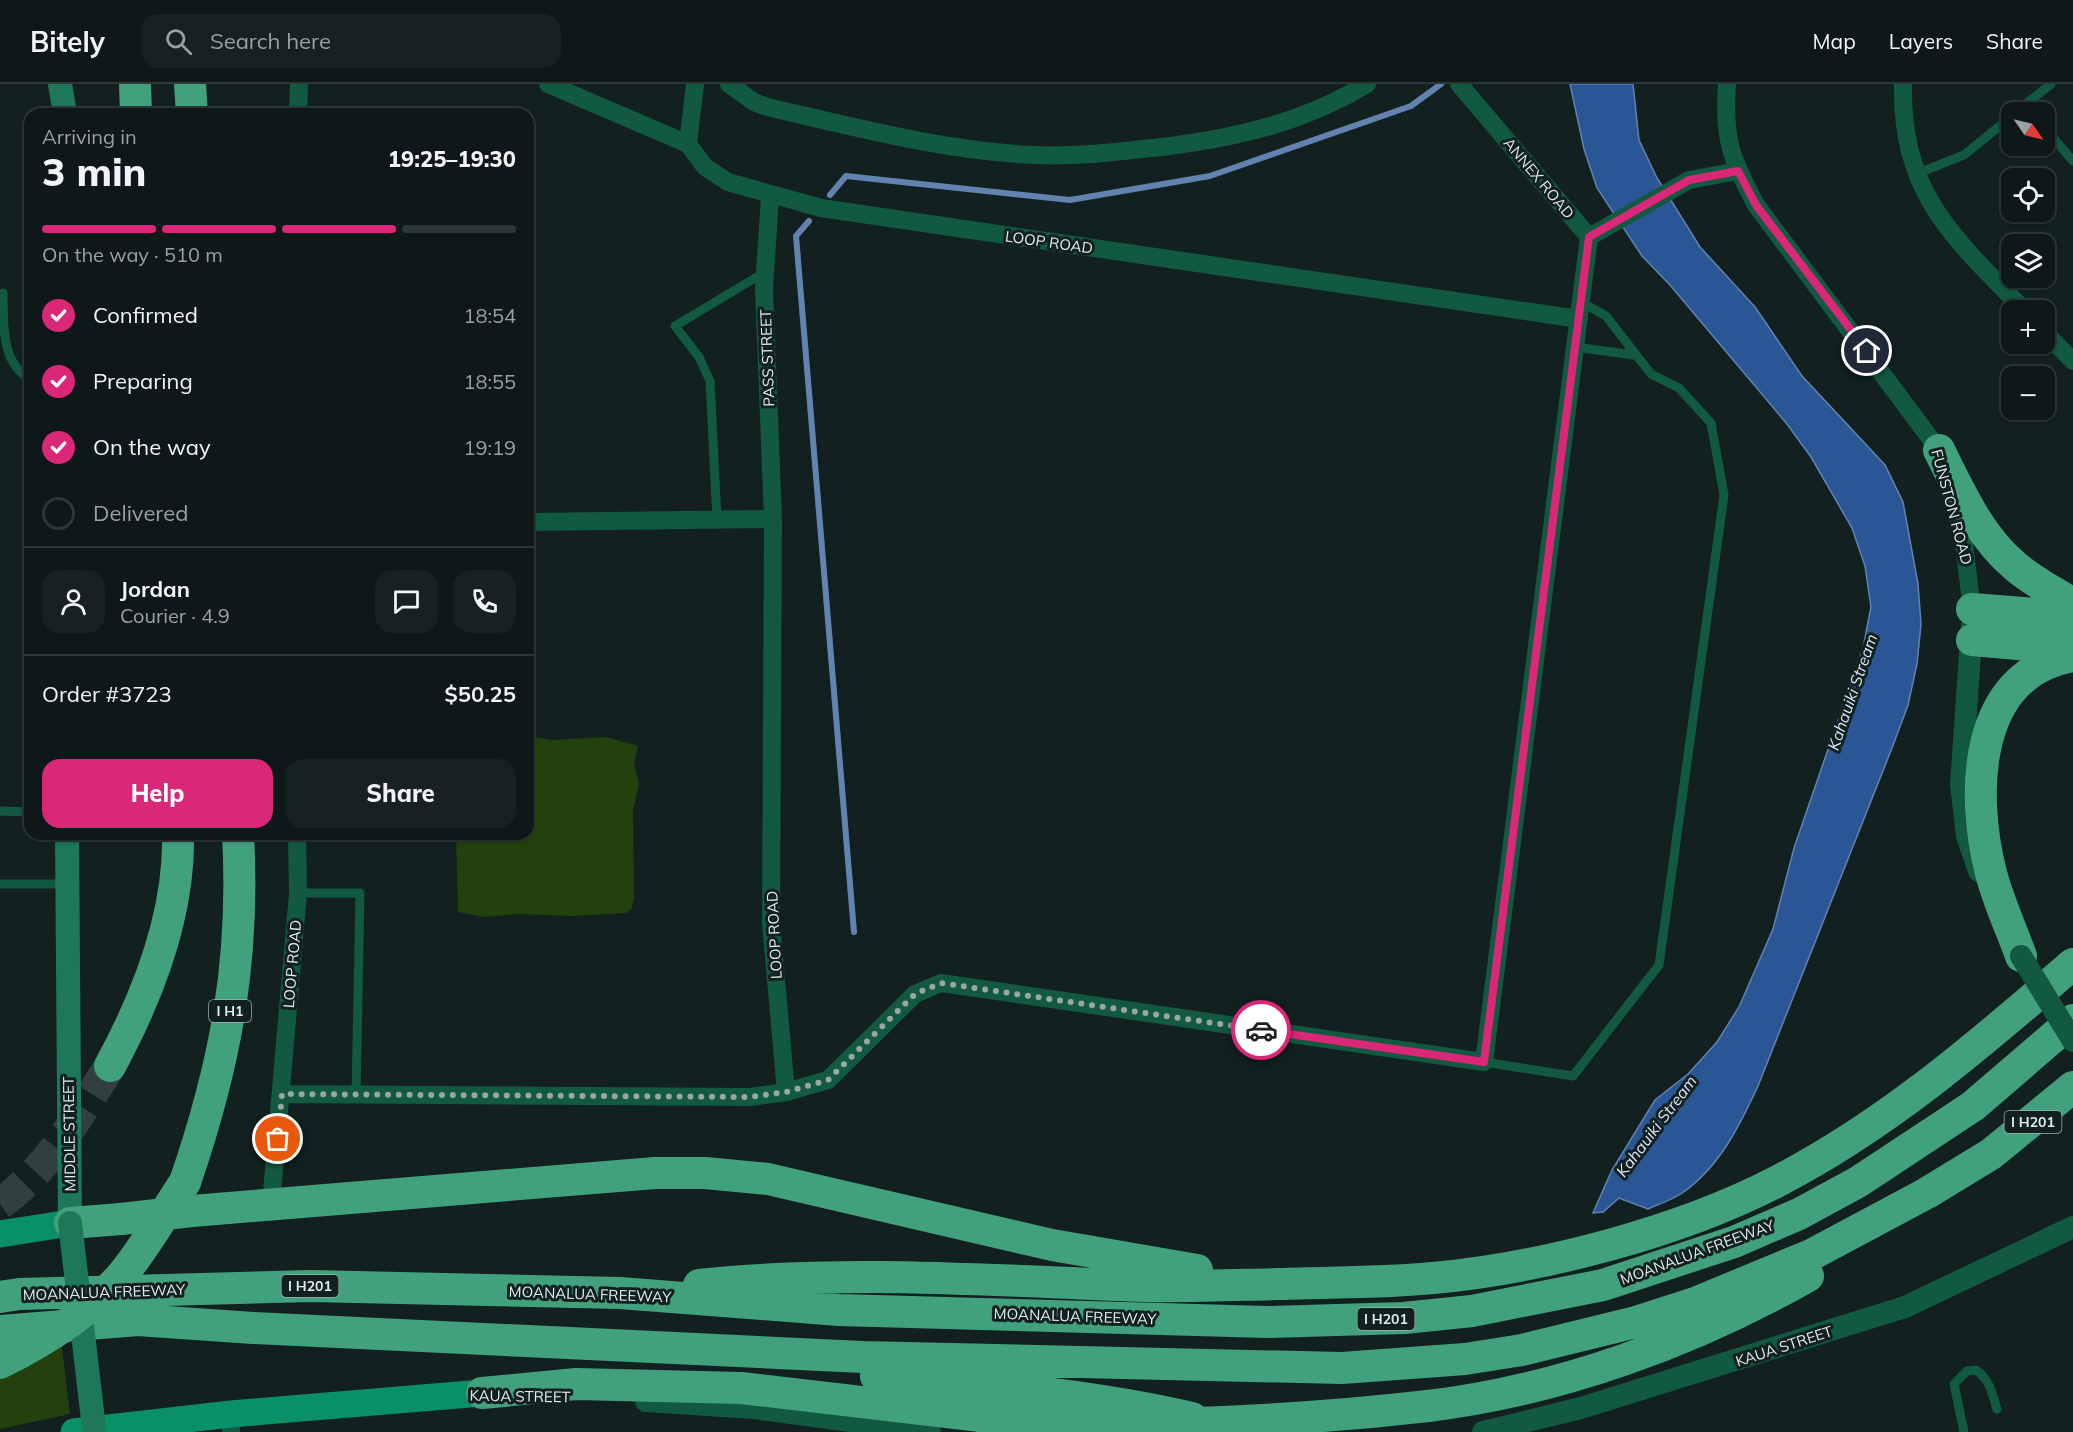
<!DOCTYPE html>
<html lang="en">
<head>
<meta charset="utf-8">
<style>
  :root { --surface:#0e1818; --page:#172121; --text:#f1f3f6; --muted:#9ba0a2; --line:#2e3737; --accent:#db2777 }
  body { margin:0; font-family:Mulish,sans-serif; background:var(--page); color:var(--text); height:100vh; display:flex; flex-direction:column; font-size:22px; white-space:nowrap }
  * { box-sizing:border-box; margin:0 }
  p { font-size:20px; color:var(--muted) }
  .icon { flex:none; width:33px; height:33px; fill:none; stroke:currentColor; stroke-width:2; stroke-linecap:round; stroke-linejoin:round }
  .map { position:relative; flex:1; overflow:hidden }
  .panel { position:absolute; left:24px; top:24px; width:510px; height:732px; display:flex; flex-direction:column; background:var(--surface); border-radius:18px; box-shadow:0 2px 4px #0004,0 0 0 2px var(--line) }
  .panel>* { flex:none }
  .needle { width:39px; rotate:124deg }
  .buttons { position:absolute; left:2001px; top:18px; display:grid; gap:12px }
  .buttons a { display:grid; place-items:center; width:54px; height:54px; border-radius:12px; background:var(--surface); box-shadow:0 2px 4px #0004,0 0 0 2px var(--line); font-size:30px }
  .pin { position:absolute; display:grid; place-items:center; width:51px; height:51px; color:#fff; margin:-26px; border:3px solid #fff; border-radius:50%; box-shadow:0 2px 6px #0007 }
  .courier { position:absolute; display:grid; place-items:center; width:60px; height:60px; margin:-30px; border:4px solid #db2777; border-radius:50%; background:#fff; color:#222; box-shadow:0 2px 8px #0007 }
  .head em { font-style:normal; font-weight:800 }
  .head div { display:flex; flex-direction:column-reverse }
  .head { display:flex; align-items:center; justify-content:space-between; height:102px; padding:0 18px }
  h1 { font-size:39px; font-weight:800; line-height:45px }
  .bar { display:grid; grid-template-columns:repeat(4,1fr); gap:9px 6px; align-content:center; height:72px; padding:0 18px }
  .bar i { height:8px; border-radius:4px; background:var(--line) }
  .bar .current { background:var(--accent) }
  .bar p { grid-column:span 4 }
  .line { display:flex; align-items:center; gap:15px; padding:0 18px; border-top:2px solid var(--line) }
  .line div { flex:1 }
  .round { display:grid; place-items:center; flex:none; width:63px; height:63px; border-radius:18px; background:var(--page) }
  ol { padding:0 18px; list-style:none }
  li { display:flex; align-items:center; gap:18px; height:66px }
  li p { margin-inline-start:auto }
  li .icon { padding:6px; border-radius:50%; background:var(--accent); color:#fff; stroke-width:4 }
  li:last-child { color:var(--muted) }
  li i { width:33px; height:33px; border:3px solid var(--line); border-radius:50% }
  .cta { display:flex; gap:12px; margin-top:auto; padding:12px 18px }
  .cta a { flex:1; height:69px; border-radius:18px; background:var(--accent); color:#fff; font-size:24px; font-weight:800; line-height:69px; text-align:center }
  .cta a+a { background:var(--page); color:var(--text) }
  header { display:flex; align-items:center; gap:36px; box-sizing:border-box; height:84px; padding:0 30px; background:var(--surface); border-bottom:2px solid var(--line) }
  header strong { font-size:28px }
  nav { display:flex; gap:33px; margin-inline-start:auto; font-size:21px }
  .search { width:420px; height:54px; background:var(--page); display:flex; align-items:center; gap:15px; box-sizing:border-box; padding:0 21px; border-radius:18px; color:var(--muted); font-size:22px }
  .map>svg:first-child { display:block }
  .green { fill:#23410c }
  .water { fill:#2b5696; stroke:#6283b0; stroke-width:1.5 }
  .lines { fill:none; stroke-linecap:round; stroke-linejoin:round }
  .stream { stroke:#6283b0; stroke-width:6 }
  .motorway-tunnel { stroke:#313f3f; stroke-width:32; stroke-dasharray:32 16; stroke-linecap:butt }
  .service { stroke:#125941; stroke-width:9 }
  .minor { stroke:#125941; stroke-width:18 }
  .tertiary { stroke:#125941; stroke-width:22 }
  .secondary { stroke:#1e7759; stroke-width:24 }
  .primary { stroke:#099069; stroke-width:27 }
  .motorway { stroke:#42a17d; stroke-width:32 }
  .tertiary-bridge { stroke:#125941; stroke-width:22 }
  .secondary-bridge { stroke:#1e7759; stroke-width:24 }
  .motorway-bridge { stroke:#42a17d; stroke-width:32 }
  .done { stroke:#9aa5a5; stroke-width:6; stroke-dasharray:0 10.8 }
  .route { stroke:#db2777; stroke-width:8 }
  .labels { text-anchor:middle; dominant-baseline:central; stroke-width:6; stroke-linejoin:round; paint-order:stroke }
  .shield { fill:#122020; stroke:#a4afaf; stroke-width:1.5 }
  .shield-label { font-size:14px; font-weight:bold; fill:#e3ecec }
  .street-label { font-size:15px; fill:#e3ecec; stroke:#122020 }
  .water-label { font-size:16px; font-style:italic; fill:#d9e5f8; stroke:#122020 }
</style>
</head>
<body>
<header>
<strong>Bitely</strong>
<div class="search"><svg class="icon" aria-label="search" viewBox="0 0 24 24"><circle cx="10" cy="10" r="6"/><path d="M15 15l6 6"/></svg>Search here</div>
<nav><a>Map</a><a>Layers</a><a>Share</a></nav>
</header>
<div class="map">
<svg width="2073" height="1348" viewBox="0 0 2073 1348">
  <rect width="100%" height="100%" fill="#122020"/>
  <path class="green" d="M528,652L551,656L606,653L638,662L634,680L639,700L633,726L634,814L632,824L626,829L571,832L519,830L484,833L458,828L456,750H528Z
    M61,1256L70,1330L0,1345V1289Z"/>
  <path class="water" d="M1570,0H1633L1639,56L1657,94L1700,163L1755,223L1802,292L1885,381L1903,418L1918,500L1921,540L1917,580L1908,621L1892,664L1758,1002C1740,1041 1719,1084 1682,1109C1672,1116 1659,1120 1648,1125L1619,1114L1603,1128L1593,1129L1612,1086L1655,1016L1688,990L1717,958L1739,923L1773,845L1794,764L1863,564L1871,523L1865,482L1852,444L1811,373L1787,340L1670,201L1642,172L1597,104L1584,65Z"/>
  <g class="lines">
    <path class="stream" d="M830,111L846,92L1070,116L1210,92L1411,22L1441,0
      M809,137L796,152L854,848"/>
    <path class="motorway-tunnel" d="M0,1120C48,1086 79,1030 110,982"/>
    <path class="service" d="M2016,28L2051,0
      M2044,43L2073,77
      M1916,90L1964,71L2012,32
      M3,209C4,240 0,278 30,295
      M1575,263L1634,271
      M717,436L710,297L699,273L675,242L765,188
      M0,727L30,728
      M0,800H67
      M298,809H360L356,1011
      M1484,978L1573,992L1659,881L1724,411L1711,339L1679,304L1651,290L1606,232L1581,218
      M1964,1348L1954,1300L1967,1287L1976,1286C1990,1296 1992,1309 1997,1325"/>
    <path class="minor" d="M548,0L688,60L705,83L728,98L821,124L1579,235
      M729,0L754,18L767,23C855,43 944,67 1034,71C1080,73 1125,67 1170,62C1240,53 1306,37 1367,0
      M1727,0C1723,55 1731,74 1756,121L1939,366L1942,374
      M1903,0C1901,110 1953,153 2024,226
      M298,30L299,0
      M688,60L695,0
      M770,112L764,205L773,435
      M1589,153L1689,96L1738,87
      M2044,248L2073,277
      M1952,413L1964,461L1972,525
      M528,438L773,435L771,839L786,1008
      M282,1010L750,1013L786,1008L828,996L915,910L941,899L1484,978L1589,153L1459,0
      M271,1120L298,809L297,750
      M231,1330V1348"/>
    <path class="tertiary" d="M1972,541L1961,700L1967,752L1979,787
      M646,1317L754,1324L930,1348
      M1483,1348L1581,1324L1905,1223L2073,1143"/>
    <path class="secondary" d="M60,0L65,30
      M67,750L70,1139"/>
    <path class="primary" d="M0,1150L70,1139
      M74,1348L231,1330L482,1309"/>
    <path class="motorway" d="M135,0L136,30
      M190,0L192,30
      M1939,366C1959,406 1979,452 2015,482C2032,497 2054,508 2073,520
      M1972,525L2073,533
      M1972,556L2073,565
      M2021,872C2011,844 1998,817 1991,789C1971,711 1972,589 2073,572
      M110,982C148,912 180,831 178,750
      M185,1098C226,979 245,876 238,750
      M192,1127L655,1089H705L768,1095L1052,1161L1197,1186
      M70,1139L121,1135
      M699,1201C846,1185 998,1197 1146,1202C1190,1203 1235,1201 1279,1200C1330,1198 1382,1199 1433,1194C1542,1184 1680,1148 1778,1097C1888,1040 1980,960 2073,880
      M0,1213L19,1210L311,1202L620,1209L839,1226L1268,1238L1404,1234L1472,1227L1603,1201L1734,1158L1799,1130L1858,1098L1973,1022L2073,936
      M0,1247L138,1236L253,1244L863,1273L1342,1284L1465,1275L1522,1266L1636,1238L1695,1219L1811,1171L1927,1109L1991,1070L2073,1003
      M876,1292C982,1302 1088,1310 1192,1334
      M482,1309L576,1300L741,1304L981,1332
      M1428,1322C1560,1306 1692,1258 1808,1192"/>
    <path class="tertiary-bridge" d="M2021,872L2073,957"/>
    <path class="secondary-bridge" d="M70,1139L94,1344"/>
    <path class="motorway-bridge" d="M121,1135L192,1127
      M0,1279C45,1257 90,1228 123,1190C146,1162 165,1128 185,1098
      M981,1332C1025,1335 1069,1340 1113,1340C1219,1340 1323,1334 1428,1322"/>
  </g>
  <g class="lines">
    <path class="done" d="M278,1055L282,1010L750,1013L786,1008L828,996L915,910L941,899L1261,946"/>
    <path class="route" d="M1261,946L1484,978L1589,153L1689,96L1738,87L1756,121L1867,267"/>
  </g>
  <g class="labels">
    <g class="shield">
      <rect x="209" y="916" width="42" height="22" rx="4.5"/>
      <rect x="2004.5" y="1027" width="57" height="22" rx="4.5"/>
      <rect x="281.5" y="1191" width="57" height="22" rx="4.5"/>
      <rect x="1357.5" y="1224" width="57" height="22" rx="4.5"/>
    </g>
    <g class="shield-label">
      <text x="230" y="927">I H1</text>
      <text x="2033" y="1038">I H201</text>
      <text x="310" y="1202">I H201</text>
      <text x="1386" y="1235">I H201</text>
    </g>
    <g class="street-label">
      <text transform="translate(1539 94) rotate(50)">ANNEX ROAD</text>
      <text transform="translate(1049 158) rotate(8)">LOOP ROAD</text>
      <text transform="translate(767 274) rotate(-92)">PASS STREET</text>
      <text transform="translate(1952 423) rotate(75)">FUNSTON ROAD</text>
      <text transform="translate(774 851) rotate(-93)">LOOP ROAD</text>
      <text transform="translate(292 880) rotate(-85)">LOOP ROAD</text>
      <text transform="translate(69 1050) rotate(-91)">MIDDLE STREET</text>
      <text transform="translate(1697 1168) rotate(-20)">MOANALUA FREEWAY</text>
      <text transform="translate(104 1208) rotate(-2)">MOANALUA FREEWAY</text>
      <text transform="translate(590 1210) rotate(2)">MOANALUA FREEWAY</text>
      <text transform="translate(1075 1232) rotate(2)">MOANALUA FREEWAY</text>
      <text transform="translate(1784 1262) rotate(-18)">KAUA STREET</text>
      <text transform="translate(520 1312) rotate(1)">KAUA STREET</text>
    </g>
    <g class="water-label">
      <text transform="translate(1852 608) rotate(-71)">Kahauiki Stream</text>
      <text transform="translate(1656 1042) rotate(-53)">Kahauiki Stream</text>
    </g>
  </g>
</svg>
<div class="buttons">
<a><svg class="needle" viewBox="-14 -14 28 28"><path d="M0-13l5 13h-10z" fill="#e53935"/><path d="M0 13l5-13h-10z" fill="#9ba0a2"/></svg></a>
<a><svg class="icon" aria-label="locate" viewBox="0 0 24 24"><circle cx="12" cy="12" r="6"/><path d="M12 2v4M12 18v4M2 12h4M18 12h4"/></svg></a>
<a><svg class="icon" aria-label="layers" viewBox="0 0 24 24"><path d="M12 4l9 5-9 5-9-5zM3 14l9 5 9-5"/></svg></a>
<a>+</a>
<a>−</a>
</div>
<div class="pin" style="left:278px;top:1055px;background:#ea580c"><svg class="icon" aria-label="bag" viewBox="0 0 24 24"><path d="M5 8h14l-1 12H6zM9 8a3 3 0 0 1 6 0"/></svg></div>
<div class="pin" style="left:1867px;top:267px;background:#1f2937"><svg class="icon" aria-label="home" viewBox="0 0 24 24"><path d="M3 11l9-7 9 7M6 9v11h12V9"/></svg></div>
<div class="courier" style="left:1261px;top:946px"><svg class="icon" aria-label="car" viewBox="0 0 24 24"><path d="M5 17H2v-5l4-1 3-4h7l3 4 3 1v5h-3M9 17h6M6 11h13"/><circle cx="7" cy="17" r="2"/><circle cx="17" cy="17" r="2"/></svg></div>
<section class="panel">
<div class="head"><div><h1>3 min</h1><p>Arriving in</p></div><em>19:25–19:30</em></div>
<div class="bar"><i class="current"></i><i class="current"></i><i class="current"></i><i></i><p>On the way · 510 m</p></div>
<ol>
<li><svg class="icon" aria-label="check" viewBox="0 0 24 24"><path d="M5 12l5 5 9-10"/></svg>Confirmed<p>18:54</p></li>
<li><svg class="icon" aria-label="check" viewBox="0 0 24 24"><path d="M5 12l5 5 9-10"/></svg>Preparing<p>18:55</p></li>
<li><svg class="icon" aria-label="check" viewBox="0 0 24 24"><path d="M5 12l5 5 9-10"/></svg>On the way<p>19:19</p></li>
<li><i></i>Delivered</li>
</ol>
<div class="line" style="height:108px"><a class="round"><svg class="icon" aria-label="person" viewBox="0 0 24 24"><circle cx="12" cy="8" r="4"/><path d="M4 21q1-7 8-7t8 7"/></svg></a><div><b>Jordan</b><p>Courier · 4.9</p></div><a class="round"><svg class="icon" aria-label="chat" viewBox="0 0 24 24"><path d="M4 5h16v11H9l-5 4z"/></svg></a><a class="round"><svg class="icon" aria-label="phone" viewBox="0 0 24 24"><path d="M5 4h4l2 5-3 2q2 4 5 5l2-3 5 2v4C11 20 4 13 5 4z"/></svg></a></div>
<div class="line" style="height:78px"><div>Order #3723</div><b>$50.25</b></div>
<div class="cta"><a>Help</a><a>Share</a></div>
</section>
</div>
</body>
</html>
